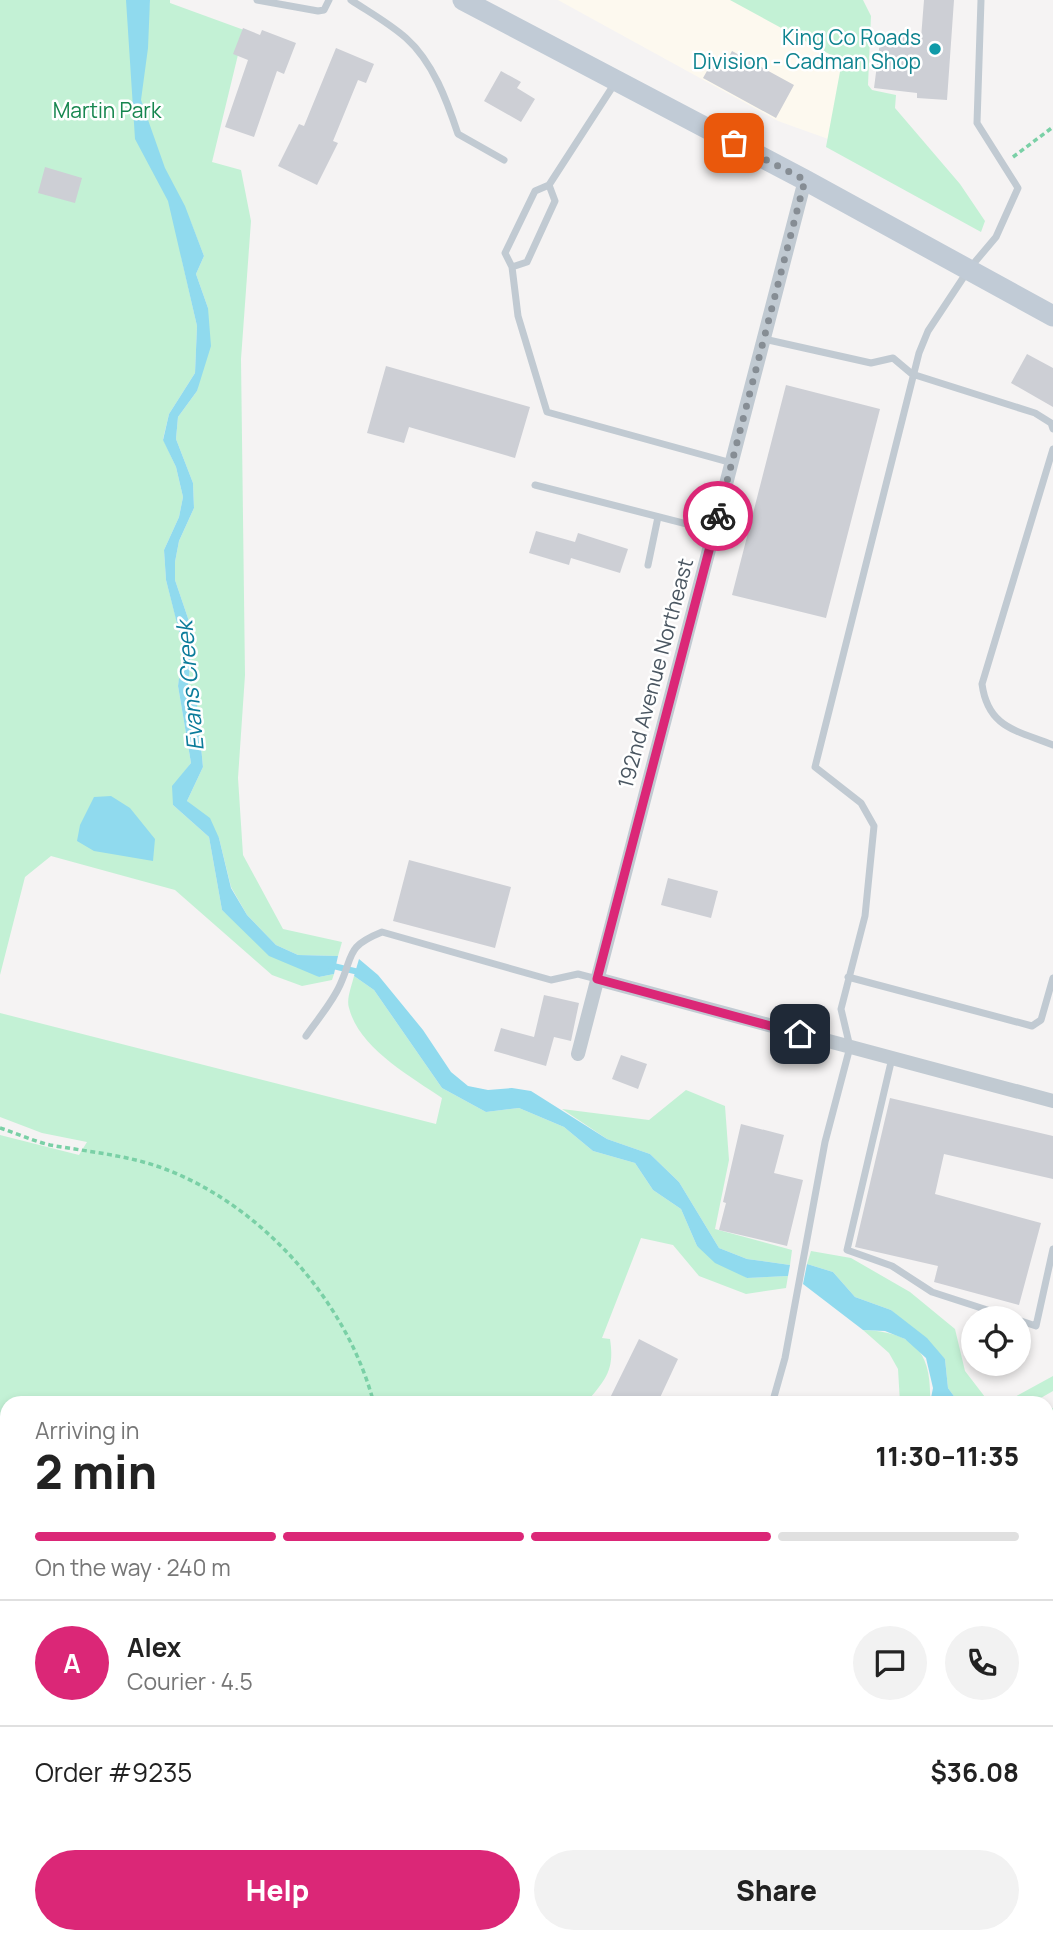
<!DOCTYPE html>
<html lang="en">
<head>
<meta charset="utf-8">
<style>
  :root { --surface:#fff; --page:#f2f2f2; --text:#222; --muted:#767676; --line:#e0e0e0; --accent:#db2777 }
  body { margin:0; font-family:Manrope,sans-serif; background:var(--page); color:var(--text); height:100vh; display:flex; flex-direction:column; font-size:26px; white-space:nowrap }
  * { box-sizing:border-box; margin:0 }
  p { font-size:23px; color:var(--muted) }
  .icon { flex:none; width:38px; height:38px; fill:none; stroke:currentColor; stroke-width:2; stroke-linecap:round; stroke-linejoin:round }
  .map { position:relative; flex:1; overflow:hidden }
  .panel { position:absolute; left:0px; top:1396px; width:1054px; height:548px; display:flex; flex-direction:column; background:var(--surface); border-radius:21px 21px 0 0; box-shadow:0 4px 10px #0003 }
  .panel>* { flex:none }
  .controls { position:absolute; left:961px; top:1306px; display:grid; gap:14px }
  .controls a { display:grid; place-items:center; width:70px; height:70px; border-radius:50%; background:var(--surface); box-shadow:0 4px 10px #0003; font-size:35px }
  .pin { position:absolute; display:grid; place-items:center; width:60px; height:60px; color:#fff; margin:-30px; border-radius:14px; box-shadow:0 4px 10px #0006 }
  .courier { position:absolute; display:grid; place-items:center; width:70px; height:70px; margin:-35px; border:5px solid #db2777; border-radius:50%; background:#fff; color:#222; box-shadow:0 2px 9px #0007 }
  .summary em { font-style:normal; font-weight:800 }
  .summary div { display:flex; flex-direction:column-reverse }
  .summary { display:flex; align-items:center; justify-content:space-between; height:119px; padding:0 35px }
  h1 { font-size:46px; font-weight:800; line-height:52px }
  .bar { display:grid; grid-template-columns:repeat(4,1fr); gap:10px 7px; align-content:center; height:84px; padding:0 35px }
  .bar i { height:9px; border-radius:5px; background:var(--line) }
  .bar .selected { background:var(--accent) }
  .bar p { grid-column:span 4 }
  .line { display:flex; align-items:center; gap:18px; padding:0 35px; border-top:2px solid var(--line) }
  .line div { flex:1 }
  .round { display:grid; place-items:center; flex:none; width:74px; height:74px; border-radius:37px; background:var(--page) }
  .action { display:flex; gap:14px; margin-top:auto; padding:14px 35px }
  .action a { flex:1; height:80px; border-radius:42px; background:var(--accent); color:#fff; font-size:28px; font-weight:800; line-height:80px; text-align:center }
  .action a+a { background:var(--page); color:var(--text) }
  .map>svg:first-child { display:block }
  .commercial { fill:#fdf9ef }
  .green { fill:#c3f1d5 }
  .water { fill:#90daee }
  .lines { fill:none; stroke-linecap:round; stroke-linejoin:round }
  .stream { stroke:#90daee; stroke-width:6 }
  .building { fill:#cdcfd5 }
  .path { stroke:#7ad0a6; stroke-width:3.5; stroke-dasharray:5 3.5; stroke-linecap:butt }
  .lane { stroke:#c1cad2; stroke-width:7 }
  .street { stroke:#c1cad2; stroke-width:14 }
  .secondary { stroke:#c1cbd6; stroke-width:21 }
  .done { stroke:#868d94; stroke-width:7; stroke-dasharray:0 12.6 }
  .route { stroke:#db2777; stroke-width:9 }
  .culture-dot { fill:#0f9aa8; stroke:#fff; stroke-width:2.5 }
  .labels { text-anchor:middle; dominant-baseline:central; stroke-width:5; stroke-linejoin:round; paint-order:stroke }
  .culture-label { font-size:21px; fill:#0d838f; stroke:#fff; text-anchor:end }
  .park-label { font-size:21px; fill:#17864f; stroke:#fff }
  .street-label { font-size:21px; fill:#4a5661; stroke:#fff }
  .water-label { font-size:23px; font-style:italic; fill:#0c7c9b; stroke:#fff }
</style>
</head>
<body>
<div class="map">
<svg width="1053" height="1943" viewBox="0 0 1053 1943">
  <rect width="100%" height="100%" fill="#f5f3f3"/>
  <path class="commercial" d="M558,0H738L845,59L831,140L778,121Z"/>
  <path class="green" d="M0,0H126L149,9L150,0H170V3L244,30L212,162L241,170L251,221L241,359L245,675L238,778L243,855L283,929L342,942L338,956L298,955L276,945L247,915L231,887L219,838L187,801L203,767L196,694L188,687L193,633L175,580V562L179,541L194,508L193,483L176,439L178,417L197,391L208,308L196,274L204,256L190,220L181,256L197,326L195,373L169,414L163,439L176,467L183,497L179,517L164,550L166,580L184,649L178,686L191,763L182,775L173,805L209,837L222,910L241,927L319,977L334,974L332,980L302,986L272,975L175,890L51,856L25,877L0,975Z
    M730,0H863L871,16L868,85L872,90L896,95L895,108L960,184L985,221L981,232L826,147L842,61Z
    M354,976L374,990L442,1088L486,1112L519,1108L564,1127L593,1151L635,1163L653,1190L681,1209L697,1246L747,1278L788,1276L786,1288L746,1294L699,1276L673,1245L641,1238L602,1338L610,1339C615,1371 605,1380 586,1403L7,1404V1937H356L354,1943H0V1135L79,1155L87,1142L42,1133L0,1117V1013L436,1124L442,1098C410,1076 359,1048 349,1008C346,999 352,985 354,976Z
    M686,1090L725,1106L729,1160L715,1229L792,1250L790,1265L747,1259L719,1248L679,1182L650,1154L607,1139L562,1109L649,1120Z
    M811,1251L851,1258L910,1292L955,1329L965,1371L985,1397L1011,1399L1053,1376V1391L1032,1403H959L948,1388L945,1359L891,1310L855,1297L833,1272L807,1264Z
    M863,1330C916,1332 932,1353 930,1403H900L898,1369L889,1353Z
    M1053,1408V1943H356L358,1937H1046V1483L1053,1461L1051,1439L1047,1436L1046,1411Z"/>
  <path class="water" d="M126,0H150L148,48L141,100L165,168L185,206L204,256L196,274L208,308L211,346L197,391L178,417L176,439L193,483L194,508L179,541L175,562V580L193,633L188,687L196,694L203,767L187,801L210,818L219,838L231,888L247,915L276,945L298,955L338,956L334,974L319,977L269,956L222,910L209,837L173,805L172,786L191,763L178,686L183,647L166,580L164,550L179,517L183,497L176,467L163,440L169,414L195,373L197,326L168,201L135,139Z
    M111,796L130,808L155,839L153,861L94,851L77,841L80,825L94,797Z
    M359,959L378,975L423,1030L451,1072L468,1086L488,1090L512,1088L531,1091L607,1139L650,1154L679,1182L719,1248L747,1259L790,1265L788,1276L747,1278L715,1263L697,1246L681,1209L653,1190L635,1163L593,1151L564,1127L519,1108L486,1112L442,1088L374,990L354,976Z
    M807,1264L833,1272L855,1297L891,1310L927,1338L945,1359L948,1388L959,1403H930L933,1388L926,1358L905,1339L885,1331L863,1330L803,1284Z"/>
  <g class="lines">
    <path class="stream" d="M329,965L363,973"/>
  </g>
  <path class="building" d="M924,0H954L947,100L917,98V93L874,88L881,34L921,38Z
    M243,28L260,35L262,30L296,43L284,74L277,71L254,137L225,127L248,60L233,54Z
    M336,48L374,64L366,83L358,80L333,141L338,143L317,185L278,166L299,124L304,126Z
    M732,51L794,85L776,118L703,78L711,64L722,70Z
    M501,71L521,82L517,88L535,99L521,122L484,101Z
    M45,167L82,178L75,203L38,193Z
    M1027,354L1053,368V407L1011,383Z
    M386,366L530,407L515,458L409,427L404,443L367,433Z
    M786,385L880,409L826,618L732,595Z
    M536,531L575,542L578,533L628,549L620,573L571,558L569,565L529,553Z
    M409,860L511,887L495,948L393,921Z
    M668,878L718,891L711,918L661,905Z
    M544,995L579,1003L571,1041L554,1037L546,1066L494,1051L501,1028L534,1037Z
    M621,1055L647,1064L638,1089L612,1079Z
    M890,1098L1053,1136V1179L944,1154L935,1194L1041,1223L1019,1305L934,1282L938,1266L855,1247Z
    M741,1124L784,1135L774,1173L803,1180L787,1246L719,1230L726,1203L723,1202Z
    M639,1339L678,1359L657,1404H607Z"/>
  <g class="lines">
    <path class="path" d="M1013,157L1053,127
      M0,1128C16,1133 33,1141 50,1145C89,1152 128,1155 165,1169C263,1206 348,1303 374,1404
      M364,1943L366,1937"/>
    <path class="lane" d="M257,0L318,11L324,10L329,0
      M351,0C369,12 389,23 406,38C433,62 447,101 458,134L504,160
      M615,83L549,185L535,191L505,253L512,267L518,316L547,412L732,463
      M512,267L527,262L555,201L549,185
      M764,339L871,363L893,358L912,374L1035,413L1051,423L1053,429
      M1053,449L982,684C988,728 1016,730 1053,745
      M535,485L714,531
      M648,565L658,517
      M848,977L1032,1026L1041,1020L1053,978
      M306,1036C317,1020 332,1003 340,985C354,955 345,947 382,932L551,980L578,974L597,979
      M892,1058L847,1250L892,1266L932,1292L1012,1318
      M1018,1320L1036,1326L1053,1249
      M772,1404L785,1358L825,1142L850,1047L841,1009L865,916L874,826L861,803L815,767L919,353L928,331L969,269L996,237L1018,188L977,123L981,0"/>
    <path class="street" d="M597,979L1053,1101
      M578,1054L805,180"/>
    <path class="secondary" d="M463,0L805,180L1053,316"/>
  </g>
  <g class="lines">
    <path class="done" d="M718,516L805,180L734,143"/>
    <path class="route" d="M718,516L597,979L800,1034"/>
  </g>
  <circle class="culture-dot" cx="935" cy="49" r="7"/>
  <g class="labels">
    <g class="culture-label">
      <text x="921" y="37">King Co Roads<tspan x="921" dy="24">Division - Cadman Shop</tspan></text>
    </g>
    <g class="park-label">
      <text x="107" y="110">Martin Park</text>
    </g>
    <g class="street-label">
      <text transform="translate(655 673) rotate(-75)">192nd Avenue Northeast</text>
    </g>
    <g class="water-label">
      <text transform="translate(189 686) rotate(-95)">Evans Creek</text>
    </g>
  </g>
</svg>
<div class="controls">
<a><svg class="icon" aria-label="locate" viewBox="0 0 24 24"><circle cx="12" cy="12" r="6"/><path d="M12 2v4M12 18v4M2 12h4M18 12h4"/></svg></a>
</div>
<div class="pin" style="left:734px;top:143px;background:#ea580c"><svg class="icon" aria-label="bag" viewBox="0 0 24 24"><path d="M5 8h14l-1 12H6zM9 8a3 3 0 0 1 6 0"/></svg></div>
<div class="pin" style="left:800px;top:1034px;background:#1f2937"><svg class="icon" aria-label="home" viewBox="0 0 24 24"><path d="M3 11l9-7 9 7M6 9v11h12V9"/></svg></div>
<div class="courier" style="left:718px;top:516px"><svg class="icon" aria-label="bike" viewBox="0 0 24 24"><circle cx="6" cy="16" r="4"/><circle cx="18" cy="16" r="4"/><path d="M6 16l4-8h5l3 8M10 8l3 8H6M13 5h3"/></svg></div>
<section class="panel">
<div class="summary"><div><h1>2 min</h1><p>Arriving in</p></div><em>11:30–11:35</em></div>
<div class="bar"><i class="selected"></i><i class="selected"></i><i class="selected"></i><i></i><p>On the way · 240 m</p></div>
<div class="line" style="height:126px"><b class="round" style="background:var(--accent);color:#fff">A</b><div><b>Alex</b><p>Courier · 4.5</p></div><a class="round"><svg class="icon" aria-label="chat" viewBox="0 0 24 24"><path d="M4 5h16v11H9l-5 4z"/></svg></a><a class="round"><svg class="icon" aria-label="phone" viewBox="0 0 24 24"><path d="M5 4h4l2 5-3 2q2 4 5 5l2-3 5 2v4C11 20 4 13 5 4z"/></svg></a></div>
<div class="line" style="height:91px"><div>Order #9235</div><b>$36.08</b></div>
<div class="action"><a>Help</a><a>Share</a></div>
</section>
</div>
</body>
</html>
